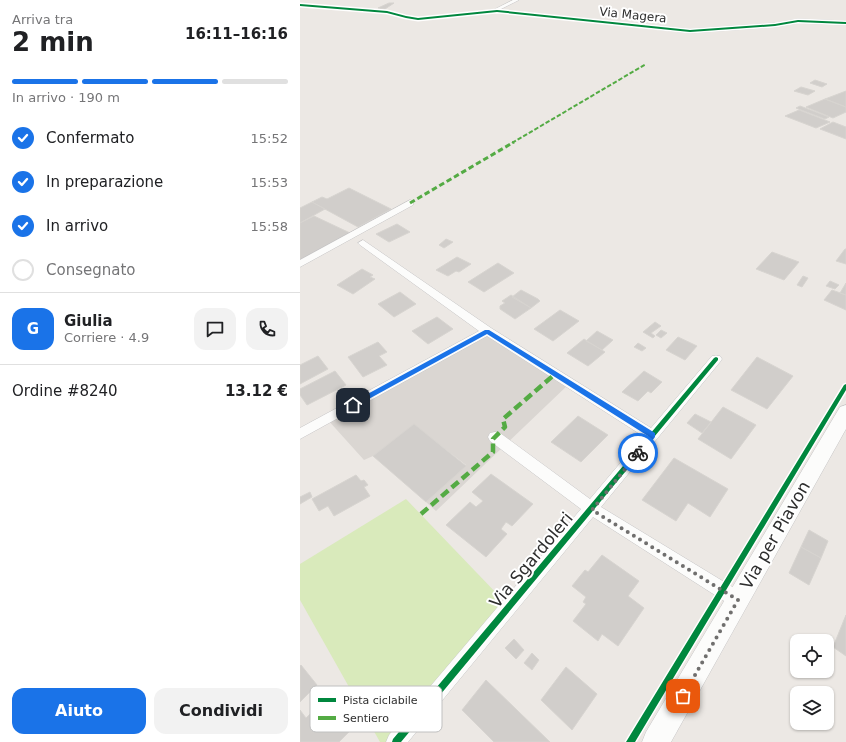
<!DOCTYPE html>
<html lang="it">
<head>
<meta charset="utf-8">
<style>
  :root { --surface:#fff; --page:#f2f2f2; --text:#202124; --muted:#757577; --line:#e0e0e0; --accent:#1a73e8 }
  body { margin:0; font-family:"DejaVu Sans",sans-serif; background:var(--page); color:var(--text); height:100vh; display:flex; flex-direction:column; font-size:15px; white-space:nowrap }
  * { box-sizing:border-box; margin:0 }
  p { font-size:13px; color:var(--muted) }
  .icon { flex:none; width:22px; height:22px; fill:none; stroke:currentColor; stroke-width:2; stroke-linecap:round; stroke-linejoin:round }
  .map { position:relative; flex:1; overflow:hidden }
  .sheet { display:flex; flex-direction:column; background:var(--surface); width:300px }
  .sheet>* { flex:none }
  .controls { position:absolute; left:490px; top:634px; display:grid; gap:8px }
  .controls a { display:grid; place-items:center; width:44px; height:44px; border-radius:8px; background:var(--surface); box-shadow:0 1px 3px #0004; font-size:20px }
  .pin { position:absolute; display:grid; place-items:center; width:34px; height:34px; color:#fff; margin:-17px; border-radius:8px; box-shadow:0 2px 6px #0006 }
  .courier { position:absolute; display:grid; place-items:center; width:40px; height:40px; margin:-20px; border:3px solid #1a73e8; border-radius:50%; background:#fff; color:#222; box-shadow:0 1px 5px #0007 }
  .overview em { font-style:normal; font-weight:700 }
  .overview div { display:flex; flex-direction:column-reverse }
  .overview { display:flex; align-items:center; justify-content:space-between; height:68px; padding:0 12px }
  h1 { font-size:26px; font-weight:700; line-height:30px }
  .bar { display:grid; grid-template-columns:repeat(4,1fr); gap:6px 4px; align-content:center; height:48px; padding:0 12px }
  .bar i { height:5px; border-radius:3px; background:var(--line) }
  .bar .active { background:var(--accent) }
  .bar p { grid-column:span 4 }
  .line { display:flex; align-items:center; gap:10px; padding:0 12px; border-top:1px solid var(--line) }
  .line div { flex:1 }
  .round { display:grid; place-items:center; flex:none; width:42px; height:42px; border-radius:12px; background:var(--page) }
  ol { padding:0 12px; list-style:none }
  li { display:flex; align-items:center; gap:12px; height:44px }
  li p { margin-inline-start:auto }
  li .icon { padding:4px; border-radius:50%; background:var(--accent); color:#fff; stroke-width:4 }
  li:last-child { color:var(--muted) }
  li i { width:22px; height:22px; border:2px solid var(--line); border-radius:50% }
  .cta { display:flex; gap:8px; margin-top:auto; padding:8px 12px }
  .cta a { flex:1; height:46px; border-radius:12px; background:var(--accent); color:#fff; font-size:16px; font-weight:700; line-height:46px; text-align:center }
  .cta a+a { background:var(--page); color:var(--text) }
  main { display:flex; flex:1; min-height:0 }
  .map>svg:first-child { display:block }
  .pitch { fill:#d9eabb }
  .plaza { fill:#dad6d2 }
  .building { fill:#d1cecb; stroke:#d7d4d0 }
  .lines { fill:none; stroke-linecap:round; stroke-linejoin:round }
  .street-casing { stroke:#c5c4c5; stroke-width:1 }
  .secondary-casing { stroke:#c5c4c5; stroke-width:1 }
  .street { fill:#fcfcfb; fill-rule:evenodd }
  .secondary { fill:#fcfcfb; fill-rule:evenodd }
  .quiet-far2 { stroke:#54ab44; stroke-width:2; stroke-dasharray:4.5 2; stroke-linecap:butt }
  .quiet-far1 { stroke:#54ab44; stroke-width:3; stroke-dasharray:5.5 3; stroke-linecap:butt }
  .quiet { stroke:#54ab44; stroke-width:4.5; stroke-dasharray:9 4.5; stroke-linecap:butt }
  .cycleway-casing { stroke:#fff; stroke-width:3 }
  .cycleway { fill:#00873e; fill-rule:evenodd }
  .route { fill:#1a73e8 }
  .done { stroke:#706f6e; stroke-width:4; stroke-dasharray:0 7.2 }
  .labels { text-anchor:middle; dominant-baseline:central; stroke-width:4; stroke-linejoin:round; paint-order:stroke }
  .far-street-label { font-size:12px; fill:#2e2e2e; stroke:#fff }
  .near-street-label { font-size:17px; fill:#2e2e2e; stroke:#fff }
  .key { fill:#fff; stroke:#c0c0c0; stroke-width:1 }
  .key-label { font-size:11px; fill:#2e2e2e }
</style>
</head>
<body>
<main>
<section class="sheet">
<div class="overview"><div><h1>2 min</h1><p>Arriva tra</p></div><em>16:11–16:16</em></div>
<div class="bar"><i class="active"></i><i class="active"></i><i class="active"></i><i></i><p>In arrivo · 190 m</p></div>
<ol>
<li><svg class="icon" aria-label="check" viewBox="0 0 24 24"><path d="M5 12l5 5 9-10"/></svg>Confermato<p>15:52</p></li>
<li><svg class="icon" aria-label="check" viewBox="0 0 24 24"><path d="M5 12l5 5 9-10"/></svg>In preparazione<p>15:53</p></li>
<li><svg class="icon" aria-label="check" viewBox="0 0 24 24"><path d="M5 12l5 5 9-10"/></svg>In arrivo<p>15:58</p></li>
<li><i></i>Consegnato</li>
</ol>
<div class="line" style="height:72px"><b class="round" style="background:var(--accent);color:#fff">G</b><div><b>Giulia</b><p>Corriere · 4.9</p></div><a class="round"><svg class="icon" aria-label="chat" viewBox="0 0 24 24"><path d="M4 5h16v11H9l-5 4z"/></svg></a><a class="round"><svg class="icon" aria-label="phone" viewBox="0 0 24 24"><path d="M5 4h4l2 5-3 2q2 4 5 5l2-3 5 2v4C11 20 4 13 5 4z"/></svg></a></div>
<div class="line" style="height:52px"><div>Ordine #8240</div><b>13.12 €</b></div>
<div class="cta"><a>Aiuto</a><a>Condividi</a></div>
</section>
<div class="map">
<svg width="546" height="742" viewBox="0 0 546 742">
  <rect width="100%" height="100%" fill="#ece8e4"/>
  <path class="pitch" d="M106,499L200,597L198,612L87,742H80L0,600V564Z"/>
  <path class="plaza" d="M187,331L270,383L136,511L126,502L166,465L114,425L73,456L64,460L27,419Z"/>
  <path class="building" d="M89,3H94L85,9L78,8Z
    M515,80L527,84L522,87L510,83Z
    M501,87L515,91L508,95L494,91Z
    M546,91V107L525,99Z
    M525,99L546,107V112L533,118L506,107Z
    M500,106L529,117L525,119L496,108Z
    M499,110L530,122L516,128L485,116Z
    M533,122L546,127V139L520,129Z
    M49,188L91,209L58,227L12,202L22,197L27,199Z
    M12,202L25,209L0,223V208Z
    M14,216L50,233L2,260L0,259V223Z
    M97,224L110,232L89,242L76,234Z
    M146,239L153,242L144,248L139,245Z
    M545,249H546V264L536,261Z
    M472,252L499,262L484,280L456,269Z
    M157,257L171,264L159,272L156,271L148,276L136,270Z
    M198,263L214,273L184,292L168,282Z
    M62,269L73,275L70,277L75,279L53,294L37,285Z
    M503,276L508,278L502,287L497,285Z
    M530,281L539,285L535,289L526,286Z
    M546,283V295L540,293Z
    M221,290L238,299L240,301L231,308L212,297Z
    M532,290L546,295V310L524,300Z
    M100,292L116,304L94,317L78,304Z
    M211,295L231,308L215,319L200,309V306L205,303L202,301Z
    M260,310L279,321L253,341L234,329Z
    M137,317L153,329L128,344L112,331Z
    M355,322L361,326L351,333L355,336L353,338L343,332Z
    M361,330L367,333L361,338L356,335Z
    M297,331L313,340L302,350L286,341Z
    M378,337L397,346L385,360L366,350Z
    M284,339L305,352L288,366L267,353Z
    M78,342L87,352L79,356L87,365L63,377L48,357Z
    M338,343L346,348L342,351L334,347Z
    M18,356L28,369L0,384V365Z
    M457,357L493,376L467,409L431,390Z
    M35,371L46,385L7,405L0,395V389Z
    M344,371L362,382L351,393L348,391L338,401L322,392Z
    M423,407L456,425L431,459L398,439Z
    M395,414L411,422L402,433L387,423Z
    M278,416L308,435L281,462L251,442Z
    M114,424L166,466L126,502L73,456Z
    M374,458L428,489L410,517L388,503L376,521L342,500Z
    M191,474L233,504L212,526L206,522L201,529L207,534L186,557L146,525L170,502L176,507L183,501L172,492Z
    M56,475L61,481L64,480L68,485L64,487L70,496L34,516L28,506L19,511L12,499Z
    M10,492L12,497L0,504V497Z
    M509,530L528,541L521,558L501,547Z
    M501,547L521,558L509,585L489,573Z
    M302,555L339,581L328,596L344,608L318,646L302,634L298,641L273,621L286,604L283,602L286,597L272,586L285,570L288,572Z
    M546,615V656L533,647Z
    M214,639L224,650L216,659L205,648Z
    M232,653L239,660L232,670L224,663Z
    M1,665L17,685L0,702V666Z
    M266,667L297,694L272,730L241,700Z
    M186,680L250,742H194L162,710Z
    M23,701L49,732L39,742H0V710L6,718Z"/>
  <g class="lines">
    <g class="street-casing">
      <path id="street" d="M213,0H219L199,10L390,29L475,23L498,19L546,21V25L498,23L475,27L390,33L197,12L118,20L87,13L0,6V4L87,11L118,18L193,10Z
        M110,200L113,201V205L0,267V260Z
        M63,240L191,328L351,428L412,356H420L422,359L420,362L301,507L444,594L446,600L444,606L438,608L432,606L293,517L108,742H86L89,735L281,509L190,441L188,437L190,433L195,432L200,433L290,499L343,436L187,336L0,439V428L179,331L60,245L58,243Z"/>
    </g>
    <g class="secondary-casing">
      <path id="secondary" d="M546,405V429L371,742H342L346,732L540,407Z"/>
    </g>
    <use href="#street" class="street"/>
    <use href="#secondary" class="secondary"/>
    <path class="quiet-far2" d="M212,143L346,64"/>
    <path class="quiet-far1" d="M110,203L214,142"/>
    <path class="quiet" d="M121,514L193,452V439L205,427L203,419L255,374"/>
    <g class="cycleway-casing">
      <path id="cycleway" d="M0,4L87,11L106,16L118,18L197,10L390,30L475,24L498,20L546,22V24L498,22L475,26L390,32L197,12L118,20L106,18L87,13L0,6Z
        M416,357L418,358V360L101,742H92L93,739L414,358Z
        M546,384V390L335,742H326L544,385Z"/>
    </g>
    <use href="#cycleway" class="cycleway"/>
  </g>
  <path class="route" d="M185,330H189L355,433V437L341,455H335V450L348,436L187,334L56,406H51V403Z"/>
  <g class="lines">
    <path class="done" d="M338,453L292,510L438,600L383,696"/>
  </g>
  <g class="labels">
    <g class="far-street-label">
      <text transform="translate(333 15) rotate(6)">Via Magera</text>
    </g>
    <g class="near-street-label">
      <text transform="translate(475 535) rotate(-60)">Via per Piavon</text>
      <text transform="translate(231 560) rotate(-50)">Via Sgardoleri</text>
    </g>
  </g>
  <rect x="10" y="686" width="132" height="46" rx="6" class="key"/>
  <rect x="18" y="698" width="18" height="4" fill="#00873e"/>
  <rect x="18" y="716" width="18" height="4" fill="#54ab44"/>
  <g class="key-label">
    <text x="43" y="704">Pista ciclabile</text>
    <text x="43" y="722">Sentiero</text>
  </g>
</svg>
<div class="controls">
<a><svg class="icon" aria-label="locate" viewBox="0 0 24 24"><circle cx="12" cy="12" r="6"/><path d="M12 2v4M12 18v4M2 12h4M18 12h4"/></svg></a>
<a><svg class="icon" aria-label="layers" viewBox="0 0 24 24"><path d="M12 4l9 5-9 5-9-5zM3 14l9 5 9-5"/></svg></a>
</div>
<div class="pin" style="left:383px;top:696px;background:#ea580c"><svg class="icon" aria-label="bag" viewBox="0 0 24 24"><path d="M5 8h14l-1 12H6zM9 8a3 3 0 0 1 6 0"/></svg></div>
<div class="pin" style="left:53px;top:405px;background:#1f2937"><svg class="icon" aria-label="home" viewBox="0 0 24 24"><path d="M3 11l9-7 9 7M6 9v11h12V9"/></svg></div>
<div class="courier" style="left:338px;top:453px"><svg class="icon" aria-label="bike" viewBox="0 0 24 24"><circle cx="6" cy="16" r="4"/><circle cx="18" cy="16" r="4"/><path d="M6 16l4-8h5l3 8M10 8l3 8H6M13 5h3"/></svg></div>
</div>
</main>
</body>
</html>
